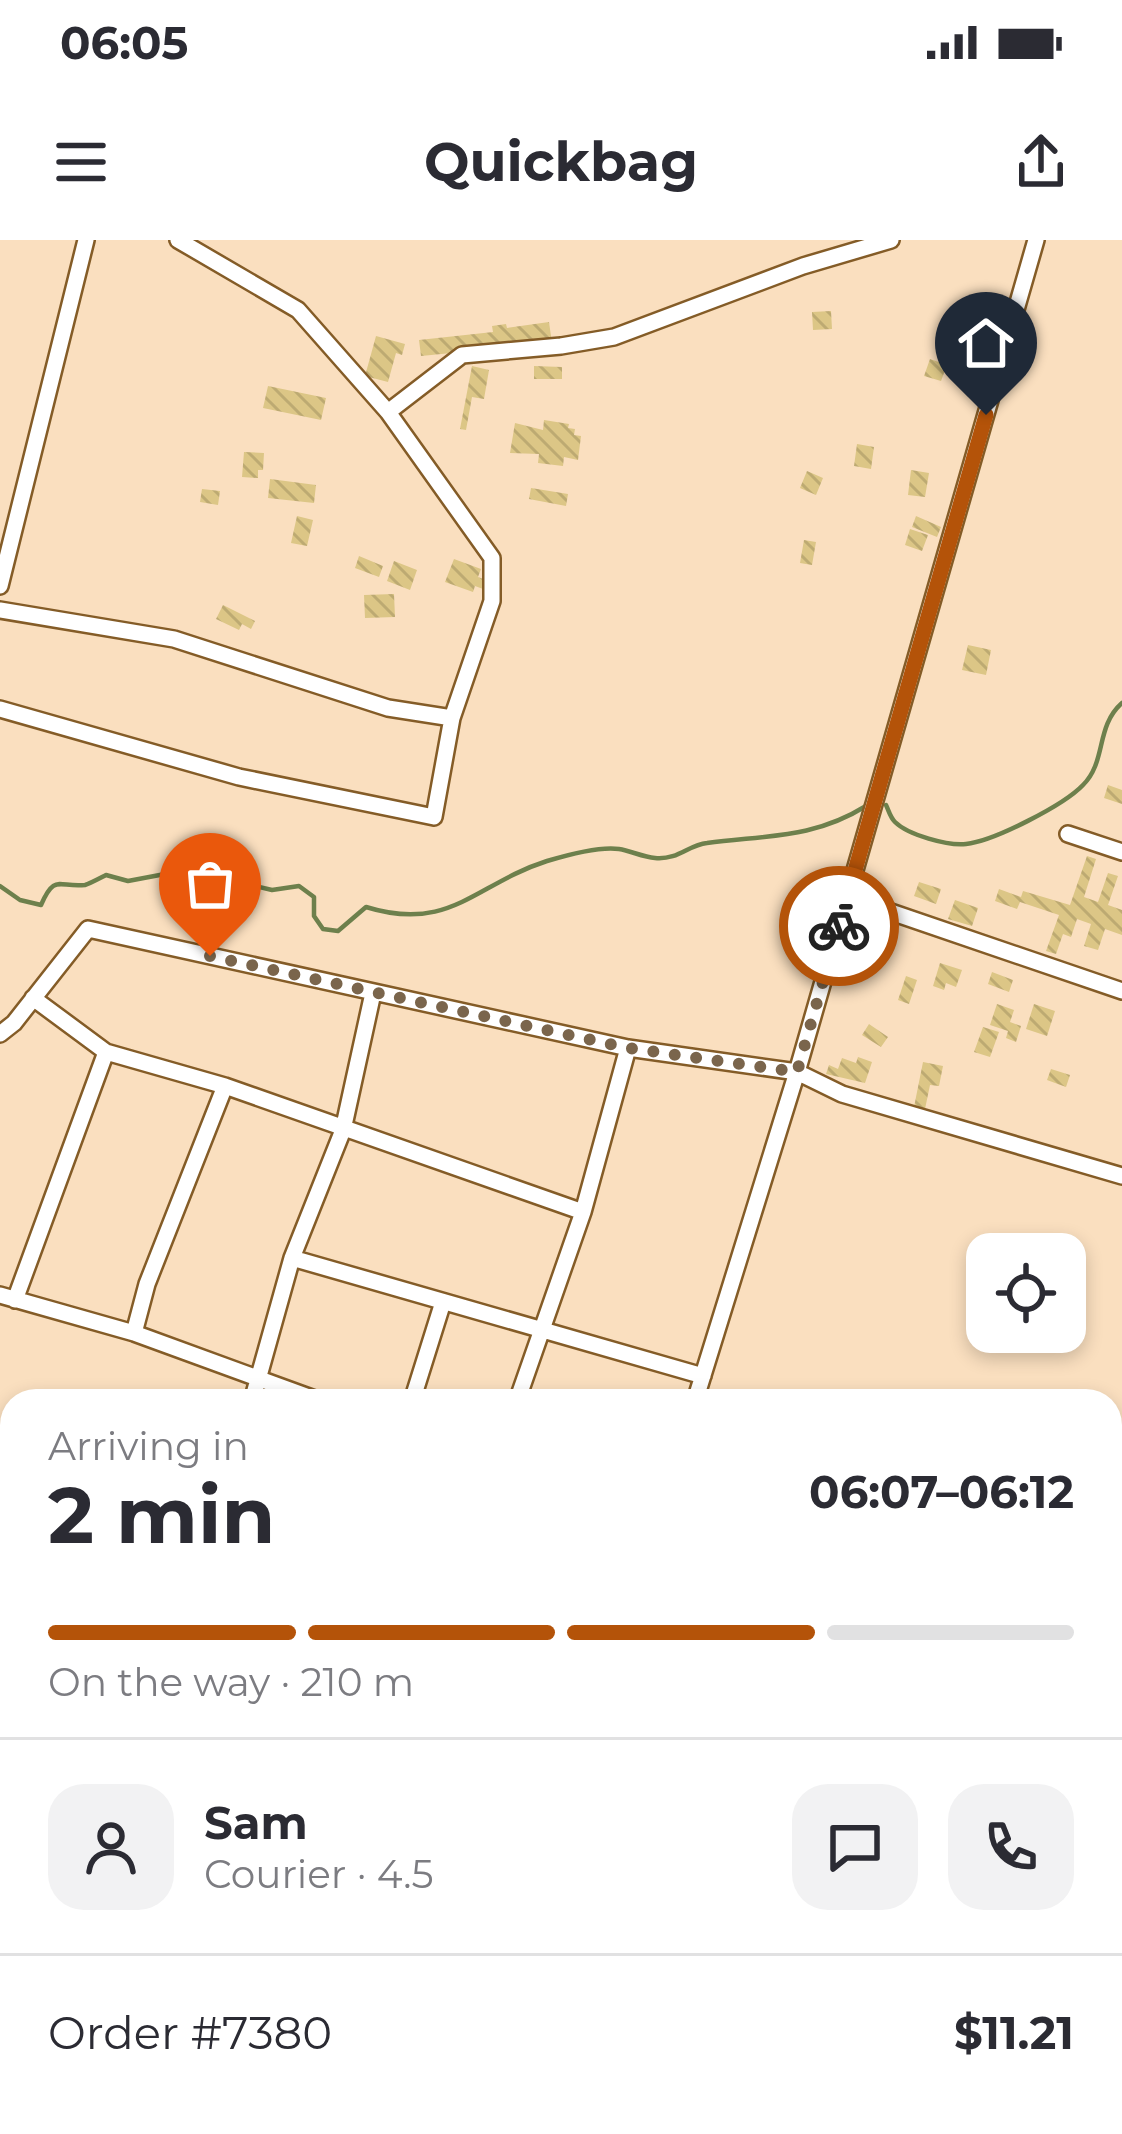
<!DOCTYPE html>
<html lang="en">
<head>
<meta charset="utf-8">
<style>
  :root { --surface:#fff; --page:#f2f2f3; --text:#2b2b33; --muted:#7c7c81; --line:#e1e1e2; --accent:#b45309 }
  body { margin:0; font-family:Montserrat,sans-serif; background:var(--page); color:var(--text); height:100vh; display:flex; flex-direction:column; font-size:45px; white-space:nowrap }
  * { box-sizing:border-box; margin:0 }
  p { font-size:39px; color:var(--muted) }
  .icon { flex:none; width:66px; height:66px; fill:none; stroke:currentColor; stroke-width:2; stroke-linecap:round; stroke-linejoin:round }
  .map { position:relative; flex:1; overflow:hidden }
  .side { position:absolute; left:0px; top:1149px; width:1122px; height:747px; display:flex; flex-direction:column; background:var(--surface); border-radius:36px 36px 0 0; box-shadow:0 6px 18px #0003 }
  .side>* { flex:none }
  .tools { position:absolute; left:966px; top:993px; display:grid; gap:24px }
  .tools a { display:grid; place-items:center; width:120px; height:120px; border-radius:24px; background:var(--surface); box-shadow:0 6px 18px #0003; font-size:60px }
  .pin { position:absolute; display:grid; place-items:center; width:102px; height:102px; color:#fff; margin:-123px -51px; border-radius:50% 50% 50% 0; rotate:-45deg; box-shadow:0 0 12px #0007 }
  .pin .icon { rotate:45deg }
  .courier { position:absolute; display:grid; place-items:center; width:120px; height:120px; margin:-60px; border:9px solid #b45309; border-radius:50%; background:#fff; color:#222; box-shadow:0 3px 15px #0007 }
  .head em { font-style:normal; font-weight:700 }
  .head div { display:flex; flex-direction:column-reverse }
  .head { display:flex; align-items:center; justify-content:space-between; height:204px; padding:0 48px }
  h1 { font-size:78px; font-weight:700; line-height:90px }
  .bar { display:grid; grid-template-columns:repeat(4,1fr); gap:18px 12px; align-content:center; height:144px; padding:0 48px }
  .bar i { height:15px; border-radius:9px; background:var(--line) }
  .bar .on { background:var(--accent) }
  .bar p { grid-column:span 4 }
  .line { display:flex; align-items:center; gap:30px; padding:0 48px; border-top:3px solid var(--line) }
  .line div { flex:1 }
  .round { display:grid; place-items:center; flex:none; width:126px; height:126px; border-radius:36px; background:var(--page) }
  .status { display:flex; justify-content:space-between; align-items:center; height:84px; padding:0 60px; background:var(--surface); direction:ltr }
  .status svg { height:33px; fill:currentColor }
  header { display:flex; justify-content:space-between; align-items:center; height:156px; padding:0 48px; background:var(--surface); font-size:54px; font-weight:700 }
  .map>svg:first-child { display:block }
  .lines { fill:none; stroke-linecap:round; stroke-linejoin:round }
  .stream { stroke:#6d804c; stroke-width:4.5 }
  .building { fill:url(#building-back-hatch) }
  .street-casing { stroke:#845c27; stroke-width:20 }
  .street { stroke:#fff; stroke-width:15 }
  .done { stroke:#7a654c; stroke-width:12; stroke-dasharray:0 21.6 }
  .route { stroke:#b45309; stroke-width:15 }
</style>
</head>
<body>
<div class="status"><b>06:05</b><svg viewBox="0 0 49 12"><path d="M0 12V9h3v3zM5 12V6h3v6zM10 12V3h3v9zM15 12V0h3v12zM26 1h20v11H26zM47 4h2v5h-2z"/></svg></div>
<header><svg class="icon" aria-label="menu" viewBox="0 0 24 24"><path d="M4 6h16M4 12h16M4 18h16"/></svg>Quickbag<svg class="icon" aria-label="share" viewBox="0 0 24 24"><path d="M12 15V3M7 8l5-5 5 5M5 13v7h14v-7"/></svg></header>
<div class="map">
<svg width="1122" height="1894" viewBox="0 0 1122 1894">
  <defs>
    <pattern id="building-back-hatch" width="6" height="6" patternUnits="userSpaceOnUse" patternTransform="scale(3)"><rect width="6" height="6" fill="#dcc686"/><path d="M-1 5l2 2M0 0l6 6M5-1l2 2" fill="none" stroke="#bdaa72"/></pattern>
  </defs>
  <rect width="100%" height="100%" fill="#fadfbf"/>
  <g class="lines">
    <path class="stream" d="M886,565C889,571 890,577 895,582C908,595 948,606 966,604C994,601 1064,565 1083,545C1107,521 1095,487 1122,463
      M0,646L20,660L41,665C55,633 59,648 85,645C89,644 102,637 106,635L128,641L202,627L230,640L272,650L299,646L314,657V676L323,689L338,691L366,667C450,693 475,644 547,621C567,615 599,606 619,609C631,611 643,617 655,618C679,620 688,605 707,603C766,595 813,599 866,566"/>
  </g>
  <path class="building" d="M831,71L832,89L813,90L812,72Z
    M549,82L552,103L421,116L419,100L493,92L492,86L506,84L507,88Z
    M376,96L405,104L402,115L396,113L388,142L365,136Z
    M930,119L947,125L941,141L924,136Z
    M472,126L489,130L484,159L472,157L466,190L460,189Z
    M534,126L562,127V139H534Z
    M268,146L326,158L321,180L263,168Z
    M544,180L569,184L568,188L575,189L574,195L581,196L578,220L564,217L563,226L538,223L539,214L510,213L515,183L543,190Z
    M857,204L874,207L871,229L854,226Z
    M244,212L264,213L263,230H258V238L242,237Z
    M911,230L929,233L925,257L908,255Z
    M807,231L823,238L816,255L800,248Z
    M270,239L316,245L314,263L268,258Z
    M531,248L568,254L566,266L529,259Z
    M202,249L220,251L218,265L200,262Z
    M297,276L313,280L307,306L291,303Z
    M916,276L941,287L937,297L912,287Z
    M910,289L928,295L922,311L905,305Z
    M804,300L816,302L812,325L800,323Z
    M359,316L383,326L379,337L355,328Z
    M454,319L481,329L478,337L486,340L483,349L475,346L473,352L445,342Z
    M394,321L417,330L410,350L387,341Z
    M394,354L395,377L365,378L364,355Z
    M223,365L255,381L251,389L242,384L239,390L216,379Z
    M968,405L991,410L986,435L962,430Z
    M1108,545L1122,550V564L1104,558Z
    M1087,616L1096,619L1084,657L1098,662L1108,633L1118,636L1108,665L1122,670V695L1105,689L1098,710L1084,706L1091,684L1077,679L1071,697L1063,694L1056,714L1046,711L1059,675L1020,662L1017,669L995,661L999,649L1021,657L1023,651L1070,665Z
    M919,642L941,649L936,664L914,656Z
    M955,660L978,668L972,686L948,679Z
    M940,723L962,730L956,747L946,743L944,750L933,746Z
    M992,732L1013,740L1009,752L988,744Z
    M906,736L917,740L909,764L898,760Z
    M997,764L1014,770L1010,782L1021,786L1016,802L1006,798L1008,791L990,785Z
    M1034,764L1055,771L1047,796L1026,789Z
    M869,784L888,797L881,807L862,795Z
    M983,787L999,792L990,817L974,812Z
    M858,817L872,822L865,843L826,834L829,825L838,829L842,818L856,823Z
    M923,822L943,826L939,846L930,845L925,869L914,867Z
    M1051,829L1070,835L1066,847L1047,840Z"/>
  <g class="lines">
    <g class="street-casing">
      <path id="street" d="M388,172L462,115L561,106L614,97L803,26L891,0
        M0,346L86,0
        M0,370L174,399L388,468L452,478
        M0,469L239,537L434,577L452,478L492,361V318L388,172L298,70L178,0
        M1068,594L1122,612
        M847,657L1122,751
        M33,758L106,812L225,846L583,972
        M0,794L14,783L88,689L628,808L797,832L842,854L1122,936
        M292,1018L703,1136
        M0,1055L134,1093L320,1161
        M15,1060L106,812
        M134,1093L147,1044L225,846
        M252,1161L292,1018L343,890L373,753
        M412,1161L443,1062
        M517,1161L583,972L628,808
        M695,1161L797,832L1036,0
        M0,1224L12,1228
        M0,1420H12
        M1110,1568L1122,1572
        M0,1675L12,1680
        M0,1737L12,1695
        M1110,1745L1122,1748
        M618,1884L647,1894
        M1030,1884L1042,1888
        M0,1888L22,1894
        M105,1894L108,1884
        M262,1894L265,1884
        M469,1894L472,1884"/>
    </g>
    <use href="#street" class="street"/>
  </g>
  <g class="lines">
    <path class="done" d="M210,716L628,808L797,832L839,686"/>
    <path class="route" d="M839,686L986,175"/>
  </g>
</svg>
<div class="tools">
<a><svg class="icon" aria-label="locate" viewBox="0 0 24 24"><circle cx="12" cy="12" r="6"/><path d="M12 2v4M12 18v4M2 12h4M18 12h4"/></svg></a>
</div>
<div class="pin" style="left:210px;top:716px;background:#ea580c"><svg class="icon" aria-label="bag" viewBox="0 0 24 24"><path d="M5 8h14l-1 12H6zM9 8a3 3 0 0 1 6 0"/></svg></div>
<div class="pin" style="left:986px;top:175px;background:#1f2937"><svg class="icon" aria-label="home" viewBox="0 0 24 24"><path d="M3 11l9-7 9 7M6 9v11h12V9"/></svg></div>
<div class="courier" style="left:839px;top:686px"><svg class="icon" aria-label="bike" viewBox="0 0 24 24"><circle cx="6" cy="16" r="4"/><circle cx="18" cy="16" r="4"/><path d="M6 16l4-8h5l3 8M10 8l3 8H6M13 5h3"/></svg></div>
<section class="side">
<div class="head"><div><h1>2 min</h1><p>Arriving in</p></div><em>06:07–06:12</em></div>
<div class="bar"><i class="on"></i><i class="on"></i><i class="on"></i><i></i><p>On the way · 210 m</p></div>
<div class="line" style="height:216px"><a class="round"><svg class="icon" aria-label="person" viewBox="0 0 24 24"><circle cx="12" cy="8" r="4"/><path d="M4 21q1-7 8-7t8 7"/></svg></a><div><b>Sam</b><p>Courier · 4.5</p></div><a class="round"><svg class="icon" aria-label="chat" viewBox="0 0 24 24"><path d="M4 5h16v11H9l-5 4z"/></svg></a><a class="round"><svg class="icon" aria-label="phone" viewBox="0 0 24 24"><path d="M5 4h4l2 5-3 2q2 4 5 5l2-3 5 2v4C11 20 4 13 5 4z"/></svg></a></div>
<div class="line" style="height:156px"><div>Order #7380</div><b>$11.21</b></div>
</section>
</div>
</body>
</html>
